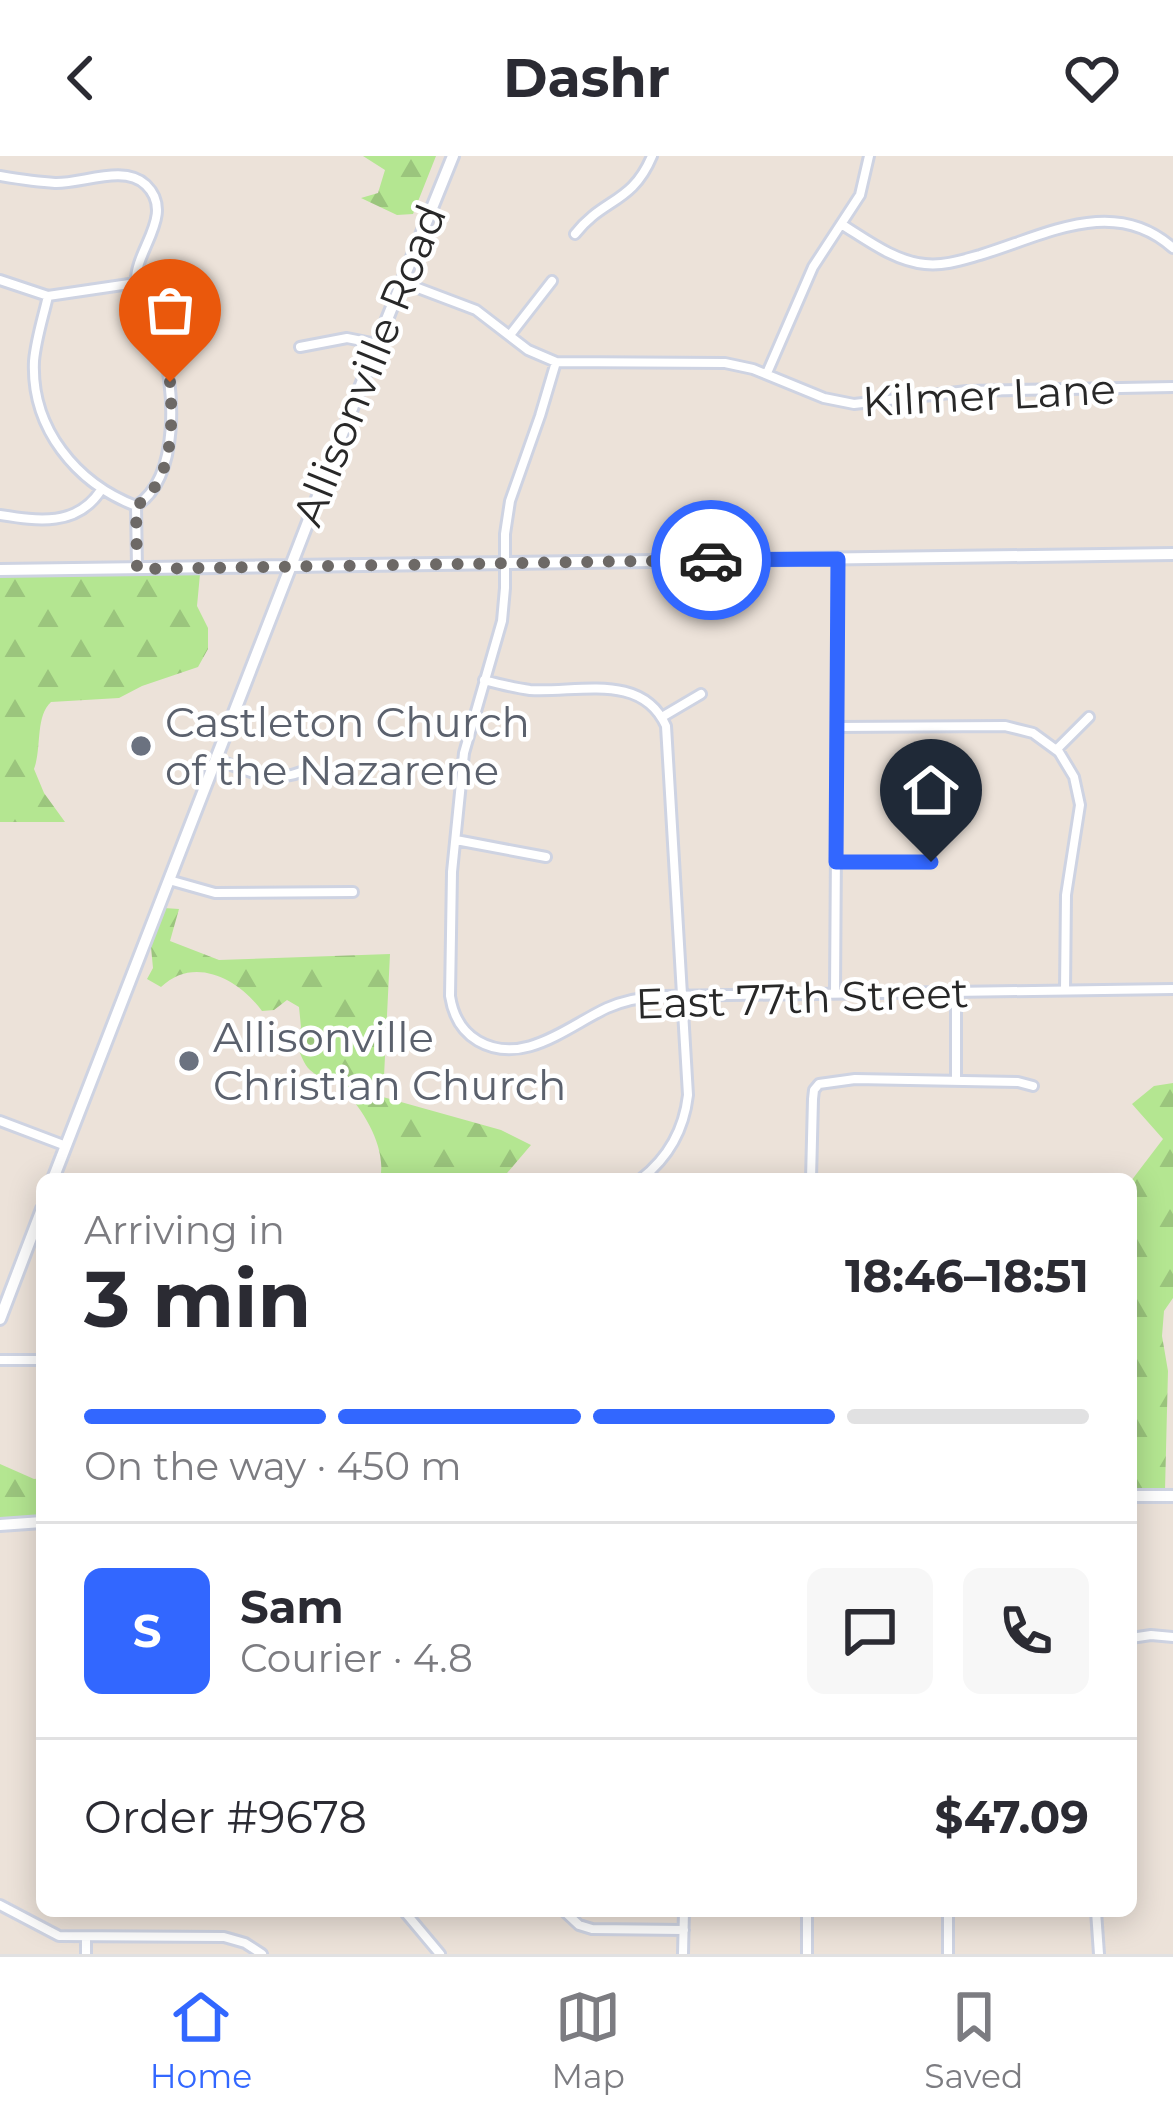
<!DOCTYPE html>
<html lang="en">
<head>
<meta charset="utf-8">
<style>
  :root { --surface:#fff; --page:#f7f7f7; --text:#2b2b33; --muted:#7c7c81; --line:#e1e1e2; --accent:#3267ff }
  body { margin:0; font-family:Montserrat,sans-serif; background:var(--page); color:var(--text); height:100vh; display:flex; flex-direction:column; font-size:45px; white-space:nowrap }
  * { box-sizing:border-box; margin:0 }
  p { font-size:39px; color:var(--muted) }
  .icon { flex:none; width:66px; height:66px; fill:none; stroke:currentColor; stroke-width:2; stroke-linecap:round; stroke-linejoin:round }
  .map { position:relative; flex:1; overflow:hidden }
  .sheet { position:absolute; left:36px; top:1017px; width:1101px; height:744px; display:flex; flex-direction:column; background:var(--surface); border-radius:18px; box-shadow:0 6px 30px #0003 }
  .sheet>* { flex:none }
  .pin { position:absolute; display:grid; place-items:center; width:102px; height:102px; color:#fff; margin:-123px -51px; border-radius:50% 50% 50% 0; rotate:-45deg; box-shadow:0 0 12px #0007 }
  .pin .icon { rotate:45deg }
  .courier { position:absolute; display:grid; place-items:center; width:120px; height:120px; margin:-60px; border:9px solid #3267ff; border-radius:50%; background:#fff; color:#222; box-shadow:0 3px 15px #0007 }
  .headline em { font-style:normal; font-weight:700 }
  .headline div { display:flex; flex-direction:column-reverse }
  .headline { display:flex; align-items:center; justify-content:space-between; height:204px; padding:0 48px }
  h1 { font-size:78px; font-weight:700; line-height:90px }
  .bar { display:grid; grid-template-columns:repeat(4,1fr); gap:18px 12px; align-content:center; height:144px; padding:0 48px }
  .bar i { height:15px; border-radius:9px; background:var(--line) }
  .bar .active { background:var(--accent) }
  .bar p { grid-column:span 4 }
  .line { display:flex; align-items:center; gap:30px; padding:0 48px; border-top:3px solid var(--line) }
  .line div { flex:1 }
  .round { display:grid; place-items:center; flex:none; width:126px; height:126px; border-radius:18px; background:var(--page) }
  header { display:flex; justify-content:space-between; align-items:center; height:156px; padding:0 48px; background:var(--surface); font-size:54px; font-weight:700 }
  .menu { display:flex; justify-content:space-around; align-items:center; height:168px; border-top:3px solid var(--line); background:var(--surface); font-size:33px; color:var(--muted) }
  .menu a { display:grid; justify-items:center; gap:6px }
  .menu .active { color:var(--accent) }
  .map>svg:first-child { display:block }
  .forest { fill:url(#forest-firs) }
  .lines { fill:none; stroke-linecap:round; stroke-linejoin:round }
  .street-casing { stroke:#ced3e2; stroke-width:14 }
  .secondary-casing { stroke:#ced3e2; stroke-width:16 }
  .street { stroke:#fff; stroke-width:8 }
  .secondary { stroke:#fff; stroke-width:10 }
  .done { stroke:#6d6966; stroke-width:12; stroke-dasharray:0 21.6 }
  .route { stroke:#3267ff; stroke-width:15 }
  .worship-dot { fill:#6b7280; stroke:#fff; stroke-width:4.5 }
  .labels { text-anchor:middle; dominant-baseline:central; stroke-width:9; stroke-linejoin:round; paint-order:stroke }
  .street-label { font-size:42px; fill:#282828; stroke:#fff }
  .worship-label { font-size:42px; fill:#5b616d; stroke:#fff; text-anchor:start }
</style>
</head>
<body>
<header><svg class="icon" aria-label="back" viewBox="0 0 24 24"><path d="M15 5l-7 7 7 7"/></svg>Dashr<svg class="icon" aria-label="heart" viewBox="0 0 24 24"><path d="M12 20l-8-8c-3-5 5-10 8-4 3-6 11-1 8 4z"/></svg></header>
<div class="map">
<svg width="1173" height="1798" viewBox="0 0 1173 1798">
  <defs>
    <pattern id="forest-firs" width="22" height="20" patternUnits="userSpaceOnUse" patternTransform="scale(3)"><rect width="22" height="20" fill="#b4e691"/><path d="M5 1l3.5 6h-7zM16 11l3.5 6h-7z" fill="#9bc57d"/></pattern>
  </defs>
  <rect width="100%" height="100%" fill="#ece2d9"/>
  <path class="forest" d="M363,0H436L413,58L397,59L361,42L378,37L385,14Z
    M200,418L197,450L208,472V493L198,511L142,530L119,542L51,546C35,561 42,592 34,613L44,637L65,666H0V419Z
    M164,752L179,753L170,785L219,804L390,798L383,941L501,974L531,989L502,1023H380C387,993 365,956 344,934C335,925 319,923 310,914C304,909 300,896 296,888L301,871L299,851L287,844L274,854L262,855C239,823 194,799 161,831L147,823L153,812L151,791Z
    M1173,927V1142L1164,1155L1162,1180L1168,1215L1165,1334H1131V1025L1163,983L1132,948L1154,930Z
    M0,1308L34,1323L42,1322V1359L0,1362Z"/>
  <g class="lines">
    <g class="street-casing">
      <path id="street" d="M0,20C18,23 37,26 55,27C82,28 124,8 146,29C176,58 135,94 136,125C138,147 154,164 161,185C175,230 181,321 136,350
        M841,68C867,84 894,105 925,108C945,110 962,104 980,99C1046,79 1114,39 1173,92
        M575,78C603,42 632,48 652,0
        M0,124L48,140L136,127
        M402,126L476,154L528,194L556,206L725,207L753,213L824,242L854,248L967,235L1173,231
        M48,140C43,162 36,183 34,205C31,272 76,327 136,350
        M510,179L552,125
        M300,191L347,182L377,188
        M556,206L540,260L510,345L505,378V432L502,465L464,597L452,716L450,840C453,859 461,875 478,885C523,911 568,870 607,852C625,844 643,841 662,840L1173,833
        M767,217L813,111L860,39L869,0
        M136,350L137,412
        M0,359C38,365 77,371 101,334
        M484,524C499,528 514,532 530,534C578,537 642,516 666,570L688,939C684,974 669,1001 641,1023
        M662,561L701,538
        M837,571L1005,570L1033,577L1059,596L1074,621L1080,649L1066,739L1065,834
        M1056,594L1089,561
        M216,603C249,616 276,630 310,612
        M456,684L546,701
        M836,706L930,707
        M169,724L215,737L353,736
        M956,835V925
        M835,837L838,403
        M0,965L66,990
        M811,1023L813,943L814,934L819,928L855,923L1018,926L1033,930
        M0,1204H42
        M1131,1482L1151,1479L1173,1481
        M0,1749L59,1780L224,1781L245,1787L262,1798
        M404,1755L440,1798
        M564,1755L579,1769L592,1773L684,1774
        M1096,1755L1099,1798
        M86,1781V1798
        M683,1798L684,1755
        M807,1798V1755
        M948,1798V1755"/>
    </g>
    <g class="secondary-casing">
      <path id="secondary" d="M0,414L1173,398
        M53,1023L377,188L453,0
        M0,1163L42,1053
        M1131,1340H1173
        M0,1369L42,1366"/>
    </g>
    <use href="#street" class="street"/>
    <use href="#secondary" class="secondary"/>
  </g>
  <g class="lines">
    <path class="done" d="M170,226C173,268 174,325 136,350L137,413L711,404"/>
    <path class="route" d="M711,404L838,403L836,706H931"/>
  </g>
  <g class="worship-dot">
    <circle cx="141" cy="590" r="12"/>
    <circle cx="189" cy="905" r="12"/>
  </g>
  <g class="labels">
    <g class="street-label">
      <text transform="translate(369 209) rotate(-68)">Allisonville Road</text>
      <text transform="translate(989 239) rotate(-3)">Kilmer Lane</text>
      <text transform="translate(802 842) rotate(-2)">East 77th Street</text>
    </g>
    <g class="worship-label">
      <text x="165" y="566">Castleton Church<tspan x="165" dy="48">of the Nazarene</tspan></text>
      <text x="213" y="881">Allisonville<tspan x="213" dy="48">Christian Church</tspan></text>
    </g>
  </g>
</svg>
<div class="pin" style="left:170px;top:226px;background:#ea580c"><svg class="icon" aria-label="bag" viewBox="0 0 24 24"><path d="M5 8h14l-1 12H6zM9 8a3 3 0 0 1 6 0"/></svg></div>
<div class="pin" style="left:931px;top:706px;background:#1f2937"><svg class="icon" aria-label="home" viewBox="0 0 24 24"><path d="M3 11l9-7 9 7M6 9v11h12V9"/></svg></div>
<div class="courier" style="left:711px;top:404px"><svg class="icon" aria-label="car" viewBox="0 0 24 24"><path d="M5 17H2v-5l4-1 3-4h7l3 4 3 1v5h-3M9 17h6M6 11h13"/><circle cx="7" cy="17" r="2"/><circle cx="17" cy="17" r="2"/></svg></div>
<section class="sheet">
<div class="headline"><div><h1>3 min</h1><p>Arriving in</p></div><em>18:46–18:51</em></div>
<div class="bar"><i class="active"></i><i class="active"></i><i class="active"></i><i></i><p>On the way · 450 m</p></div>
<div class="line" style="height:216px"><b class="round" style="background:var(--accent);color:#fff">S</b><div><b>Sam</b><p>Courier · 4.8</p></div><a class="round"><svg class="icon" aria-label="chat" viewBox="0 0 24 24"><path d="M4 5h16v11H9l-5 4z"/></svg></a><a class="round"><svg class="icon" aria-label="phone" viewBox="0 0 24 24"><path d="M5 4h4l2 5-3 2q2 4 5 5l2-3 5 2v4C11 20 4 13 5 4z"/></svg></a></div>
<div class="line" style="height:156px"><div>Order #9678</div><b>$47.09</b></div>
</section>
</div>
<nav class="menu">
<a class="active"><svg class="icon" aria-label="home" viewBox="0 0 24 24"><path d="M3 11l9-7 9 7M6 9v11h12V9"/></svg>Home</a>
<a><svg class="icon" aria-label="map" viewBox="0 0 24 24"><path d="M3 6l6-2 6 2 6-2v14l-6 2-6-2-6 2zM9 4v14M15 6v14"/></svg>Map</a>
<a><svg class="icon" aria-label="saved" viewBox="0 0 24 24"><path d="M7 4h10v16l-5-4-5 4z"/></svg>Saved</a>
</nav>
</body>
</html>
